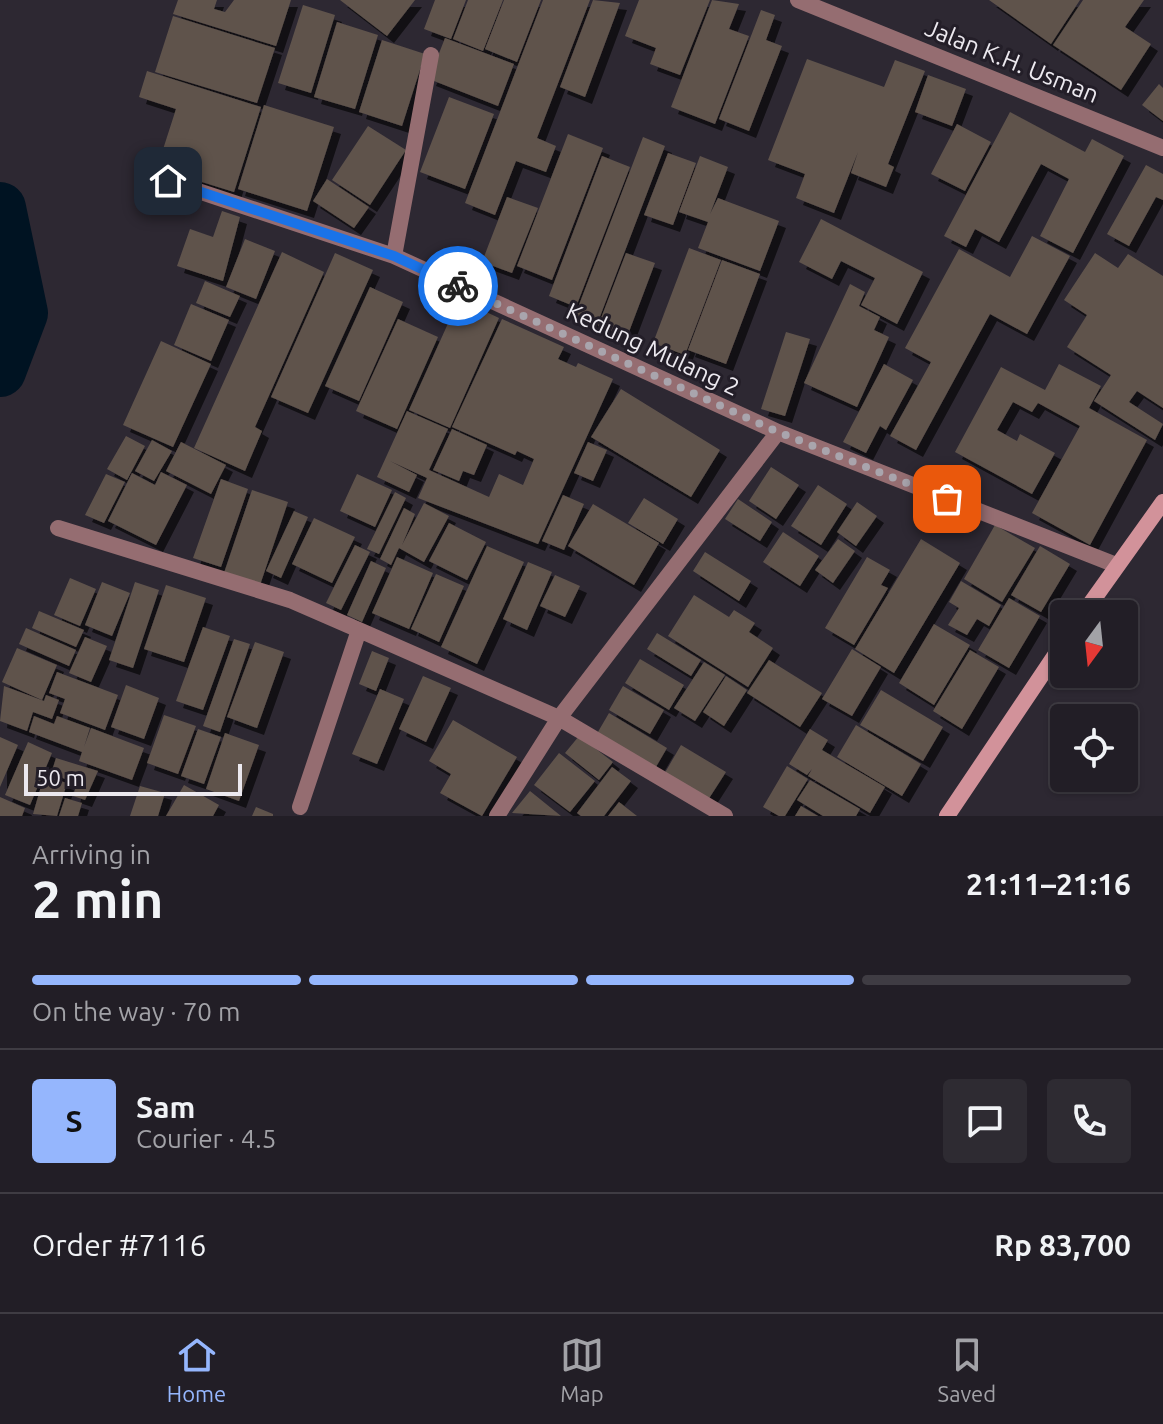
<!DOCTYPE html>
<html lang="en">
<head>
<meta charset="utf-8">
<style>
  :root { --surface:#221e26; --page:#2e2b32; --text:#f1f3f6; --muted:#a2a2a7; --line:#3f3c43; --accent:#95b6fd }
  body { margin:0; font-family:Ubuntu,sans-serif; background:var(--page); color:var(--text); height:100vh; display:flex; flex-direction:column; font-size:30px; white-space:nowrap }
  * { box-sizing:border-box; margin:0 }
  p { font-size:26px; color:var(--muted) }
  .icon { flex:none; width:44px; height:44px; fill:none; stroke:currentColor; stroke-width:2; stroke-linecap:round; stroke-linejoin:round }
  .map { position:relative; height:816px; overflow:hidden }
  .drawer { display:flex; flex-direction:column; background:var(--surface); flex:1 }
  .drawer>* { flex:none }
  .needle { width:52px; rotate:195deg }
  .controls { position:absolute; left:1050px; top:600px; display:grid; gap:16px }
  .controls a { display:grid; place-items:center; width:88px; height:88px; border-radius:8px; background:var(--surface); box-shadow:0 2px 6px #0004,0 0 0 2px var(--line); font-size:40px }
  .scale { position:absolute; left:24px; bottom:20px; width:218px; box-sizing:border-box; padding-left:8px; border:4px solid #ece9ef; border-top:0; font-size:22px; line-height:28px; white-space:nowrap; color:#ece9ef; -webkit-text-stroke:6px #231e28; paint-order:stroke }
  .pin { position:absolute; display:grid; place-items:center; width:68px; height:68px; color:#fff; margin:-34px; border-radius:16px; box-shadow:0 4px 12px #0006 }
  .courier { position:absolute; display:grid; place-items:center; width:80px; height:80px; margin:-40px; border:6px solid #1a73e8; border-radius:50%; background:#fff; color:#222; box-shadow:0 2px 10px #0007 }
  .headline em { font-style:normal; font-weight:700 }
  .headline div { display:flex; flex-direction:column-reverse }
  .headline { display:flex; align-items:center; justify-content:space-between; height:136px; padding:0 32px }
  h1 { font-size:52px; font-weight:700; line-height:60px }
  .bar { display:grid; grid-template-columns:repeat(4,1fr); gap:12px 8px; align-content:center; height:96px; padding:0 32px }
  .bar i { height:10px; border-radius:6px; background:var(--line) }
  .bar .selected { background:var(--accent) }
  .bar p { grid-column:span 4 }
  .line { display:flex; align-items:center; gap:20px; padding:0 32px; border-top:2px solid var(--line) }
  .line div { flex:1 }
  .round { display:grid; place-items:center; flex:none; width:84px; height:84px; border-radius:8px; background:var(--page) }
  .tab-bar { display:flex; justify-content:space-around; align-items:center; height:112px; border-top:2px solid var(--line); background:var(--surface); font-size:22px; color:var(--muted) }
  .tab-bar a { display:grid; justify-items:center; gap:4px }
  .tab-bar .selected { color:var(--accent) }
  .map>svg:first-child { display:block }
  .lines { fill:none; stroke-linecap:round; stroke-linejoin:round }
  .river { stroke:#001322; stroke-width:52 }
  .building { fill:#5f534c; filter:url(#shadow) }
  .minor { stroke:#956d71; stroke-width:16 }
  .tertiary { stroke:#956d71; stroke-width:16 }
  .secondary { stroke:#d2929a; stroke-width:16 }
  .done { stroke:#a9a5ad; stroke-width:8; stroke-dasharray:0 14.4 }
  .route { stroke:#1a73e8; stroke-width:10 }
  .labels { text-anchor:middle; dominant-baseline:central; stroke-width:6; stroke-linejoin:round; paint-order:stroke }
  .street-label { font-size:24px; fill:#ece9ef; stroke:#231e28 }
</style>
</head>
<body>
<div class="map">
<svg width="1163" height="816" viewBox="0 0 1163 816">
  <defs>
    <filter id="shadow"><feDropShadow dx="7" dy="7" stdDeviation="0" flood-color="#0009"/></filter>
  </defs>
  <rect width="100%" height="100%" fill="#2d2832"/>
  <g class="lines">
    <path class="river" d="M0,208L22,313L0,371"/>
  </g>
  <path class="building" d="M178,0H217L214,9L225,12L234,0H291L276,46L173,14Z
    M340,0H415L387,36Z
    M435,0H466L451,39L424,29Z
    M468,0H503L483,51L453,39Z
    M504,0H541L517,62L485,49Z
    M543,0H590L537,138L556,146L546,172L516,161L495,215L465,203Z
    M593,0L620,3L585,97L560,87Z
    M639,0H710L680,75L650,64L656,48L625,36Z
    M712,0L739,4L729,29L749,36L715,124L671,107Z
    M989,0H1080L1051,44Z
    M1083,0H1144L1125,27L1151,44L1121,90L1053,45Z
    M303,5L335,15L311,93L278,83Z
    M761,10L775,15L766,40L782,46L749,131L719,119Z
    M173,16L275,48L257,103L155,72Z
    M337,22L378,35L355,109L314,97Z
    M445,38L514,64L498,106L429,79Z
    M382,40L425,54L402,126L359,112Z
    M807,59L884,87L895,60L925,71L888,164L894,167L886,187L851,173L858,152L834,213L796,198L805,174L768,160Z
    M147,71L261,107L234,192L157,168L176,109L139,97Z
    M928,75L966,89L952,126L915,112Z
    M1159,84L1163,88V121L1142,105Z
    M449,97L494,114L465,189L420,172Z
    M264,105L334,127L307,211L238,189Z
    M1010,112L1085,152L1092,139L1124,156L1073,253L1040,236L1069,179L1041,164L999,242L975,229L966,247L944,236Z
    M957,124L991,142L965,191L931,174Z
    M368,126L406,150L370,205L332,180Z
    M568,134L603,148L552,280L517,266Z
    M643,137L665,146L596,327L574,318Z
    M668,153L696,163L673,225L644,215Z
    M602,156L630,167L576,307L549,296Z
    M700,156L728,167L710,214L718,198L779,221L760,271L698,248L708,222L679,212Z
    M1146,165L1163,174V200L1156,197L1129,246L1107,234Z
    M327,179L369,207L354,228L313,201Z
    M507,197L538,208L512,273L482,262Z
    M222,211L240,217L223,281L177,266L190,229L213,237Z
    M821,219L923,272L897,324L861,305L875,278L841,261L832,279L799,262Z
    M1032,236L1070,256L1027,334L990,314L916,450L890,436L931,362L905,348L959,249L1010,277Z
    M245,239L275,251L256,299L226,287Z
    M689,248L721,260L685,355L653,343Z
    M282,252L324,272L255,427L262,431L245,471L194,448Z
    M335,253L373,270L308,413L271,397Z
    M626,253L655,263L627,337L598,326Z
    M1095,253L1118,268L1128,254L1163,276V408L1137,391L1129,402L1163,424L1155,440L1094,401L1111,375L1067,347L1087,315L1064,300Z
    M722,260L760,274L726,364L688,350Z
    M205,281L240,296L230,317L196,303Z
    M850,284L865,292L859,306L880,317L874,330L889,337L857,407L804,383Z
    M370,287L403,302L359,401L325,386Z
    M459,299L499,318L450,428L409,410Z
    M191,304L229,320L211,361L174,345Z
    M398,319L438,337L397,429L356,411Z
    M502,319L564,347L558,359L576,367L578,363L613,379L538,544L418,498L427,478L390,461L417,475L409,492L377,477L407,411L448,429L429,470L489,497L499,474L523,485L534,459L517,451L515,455L452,427Z
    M786,332L810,339L785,416L761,409Z
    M161,341L211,364L173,447L123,425Z
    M884,364L913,380L886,430L880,426L866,453L843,442Z
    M1059,364L1101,386L1089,408L1147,440L1090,545L1032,513L1080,426L1038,403L1032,412L1013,402L997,430L1017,441L1020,434L1055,453L1032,494L955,452L1001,367L1045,390Z
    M621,389L720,450L691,497L591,437Z
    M452,429L487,445L474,475L463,471L459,481L433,470Z
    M126,436L145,446L127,480L107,469Z
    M152,440L172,451L154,481L135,471Z
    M181,442L226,465L211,494L166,471Z
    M588,442L607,450L593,481L574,473Z
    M771,467L799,485L776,519L749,501Z
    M161,472L187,485L156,545L108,521L132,473L155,485Z
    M106,474L125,482L104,523L85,515Z
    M357,474L392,490L375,527L340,511Z
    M221,479L248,489L221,567L193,558Z
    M818,485L847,504L821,545L791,526Z
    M252,490L288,502L260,585L224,573Z
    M395,492L406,498L379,554L367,549Z
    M563,495L584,504L564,550L542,541Z
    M644,498L678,519L663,544L628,523Z
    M738,499L772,522L760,541L725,519Z
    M857,502L877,516L856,546L837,532Z
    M424,503L449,516L424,562L399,548L391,565L380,559L404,508L415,514L402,545Z
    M593,504L659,543L634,585L568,546Z
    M294,511L308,517L281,578L266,571Z
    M314,518L355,537L332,583L292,564Z
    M449,523L486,542L467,580L429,561Z
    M995,525L1035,548L1002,602L964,579Z
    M783,532L819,556L800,586L763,562Z
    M838,539L855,551L833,583L815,570Z
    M921,539L960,563L894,673L855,649Z
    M355,545L370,552L341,610L326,603Z
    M487,546L524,562L477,664L441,647Z
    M1040,546L1070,564L1041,612L1011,595Z
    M705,552L751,581L739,601L693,571Z
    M397,557L433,573L409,629L372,613Z
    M867,557L890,570L881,585L888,588L854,645L825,628Z
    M371,561L386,568L362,622L347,615Z
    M528,562L552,572L527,630L503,619Z
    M436,574L464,586L439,642L411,629Z
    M555,575L580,586L565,617L540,606Z
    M70,578L96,589L80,626L54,615Z
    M961,581L1001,605L989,626L977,619L967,635L948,625L959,608L949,602Z
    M102,582L130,593L112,636L85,625Z
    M135,582L159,590L133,668L109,660Z
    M166,585L206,598L184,662L144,649Z
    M694,595L729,617L734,610L755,623L749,632L773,648L748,687L668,636Z
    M1009,598L1040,616L1009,668L978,650Z
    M39,611L84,630L76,647L32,628Z
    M934,624L970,645L934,705L899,683Z
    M203,627L230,636L203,710L176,701Z
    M26,628L76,650L69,666L19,644Z
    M657,633L701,660L691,676L647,649Z
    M85,637L107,646L91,682L69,673Z
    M234,639L250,644L220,732L203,726Z
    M255,642L284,652L257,728L227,717Z
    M17,648L57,665L42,700L2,682Z
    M852,649L881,667L852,716L822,699Z
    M970,650L999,667L962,729L933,711Z
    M372,651L389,658L376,691L359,684Z
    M640,659L684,685L669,710L625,683Z
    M769,660L822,693L800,727L747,693Z
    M704,662L725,675L695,721L674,708Z
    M57,672L118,695L105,730L60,713L65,699L49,693Z
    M423,676L451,688L426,742L399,729Z
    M726,676L747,690L724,726L703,712Z
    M126,685L159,698L144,739L111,727Z
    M4,686L44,701L46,695L59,700L52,719L33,712L27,731L0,721Z
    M623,686L664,710L650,734L609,710Z
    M380,689L404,699L377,764L352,754Z
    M881,690L943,727L923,761L860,725Z
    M609,713L667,748L653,772L595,737Z
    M164,715L196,726L178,774L147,763Z
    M34,716L54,724L57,716L90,728L84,747L91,728L144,748L132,780L79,761L82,752L29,732Z
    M453,720L517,757L482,816L440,793L451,774L429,761Z
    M856,725L921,764L902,796L837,757Z
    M198,729L221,737L204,784L181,776Z
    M810,729L828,740L822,750L885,787L870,813L808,776L812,769L807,775L789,764Z
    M225,733L259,745L239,801L206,789Z
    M579,736L613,762L599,780L565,753Z
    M0,737L18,745L0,787Z
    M28,742L52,753L30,805L5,795Z
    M681,745L726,772L706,803L663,776Z
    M559,753L595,781L570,812L534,785Z
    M56,758L98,771L85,800L73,796L77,783L51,774Z
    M787,766L808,779L785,816H779L763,807Z
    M612,767L631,781L604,816H581L577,813Z
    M44,776L67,783L57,816L33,814Z
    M810,780L860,809L856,816H823L797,800Z
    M184,785L219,805L213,816H166Z
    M140,786L165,793L158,816H130Z
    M530,791L561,816L512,813Z
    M0,797L25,808L22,816H0Z
    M65,798L82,803L78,816H59Z
    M619,802L637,816H608Z
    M801,806L818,816H795Z
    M256,807L273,814V816H252Z"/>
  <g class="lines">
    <path class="minor" d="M168,181L394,256L778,432L1116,565
      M394,256L431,55
      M58,528L290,600L359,630L559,718L725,816
      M300,807L359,630
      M497,816L559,718L778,432"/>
    <path class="tertiary" d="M798,0L1163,148"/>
    <path class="secondary" d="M1083,614L1163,502
      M947,816L1064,642"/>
  </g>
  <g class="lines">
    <path class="done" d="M458,286L778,432L947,499"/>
    <path class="route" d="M168,181L394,256L458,286"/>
  </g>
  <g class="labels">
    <g class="street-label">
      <text transform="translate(1012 61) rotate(22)">Jalan K.H. Usman</text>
      <text transform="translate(653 349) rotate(25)">Kedung Mulang 2</text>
    </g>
  </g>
</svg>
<div class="controls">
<a><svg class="needle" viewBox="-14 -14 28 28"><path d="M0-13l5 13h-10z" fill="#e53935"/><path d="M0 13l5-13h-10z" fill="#a2a2a7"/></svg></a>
<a><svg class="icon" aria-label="locate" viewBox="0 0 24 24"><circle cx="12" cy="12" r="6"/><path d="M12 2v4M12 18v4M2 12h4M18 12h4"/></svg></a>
</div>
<div class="scale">50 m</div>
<div class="pin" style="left:947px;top:499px;background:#ea580c"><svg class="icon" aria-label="bag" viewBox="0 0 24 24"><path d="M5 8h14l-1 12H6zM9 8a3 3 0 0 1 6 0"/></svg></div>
<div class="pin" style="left:168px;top:181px;background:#1f2937"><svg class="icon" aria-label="home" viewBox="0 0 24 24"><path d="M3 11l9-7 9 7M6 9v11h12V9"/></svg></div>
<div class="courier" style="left:458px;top:286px"><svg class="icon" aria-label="bike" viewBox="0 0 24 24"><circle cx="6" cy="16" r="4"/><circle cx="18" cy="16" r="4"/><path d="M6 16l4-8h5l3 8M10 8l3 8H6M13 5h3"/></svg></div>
</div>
<section class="drawer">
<div class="headline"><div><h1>2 min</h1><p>Arriving in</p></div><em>21:11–21:16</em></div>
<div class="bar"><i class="selected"></i><i class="selected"></i><i class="selected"></i><i></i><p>On the way · 70 m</p></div>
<div class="line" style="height:144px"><b class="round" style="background:var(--accent);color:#111">S</b><div><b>Sam</b><p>Courier · 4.5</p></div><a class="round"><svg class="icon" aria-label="chat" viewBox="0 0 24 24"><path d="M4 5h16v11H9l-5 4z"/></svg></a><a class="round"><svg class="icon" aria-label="phone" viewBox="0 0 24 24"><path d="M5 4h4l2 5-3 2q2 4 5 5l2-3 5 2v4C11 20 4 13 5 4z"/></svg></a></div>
<div class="line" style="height:104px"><div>Order #7116</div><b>Rp 83,700</b></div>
</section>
<nav class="tab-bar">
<a class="selected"><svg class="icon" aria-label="home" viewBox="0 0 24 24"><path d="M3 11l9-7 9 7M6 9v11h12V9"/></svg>Home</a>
<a><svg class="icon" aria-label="map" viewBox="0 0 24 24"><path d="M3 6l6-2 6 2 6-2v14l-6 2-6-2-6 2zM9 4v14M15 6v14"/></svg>Map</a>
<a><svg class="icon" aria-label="saved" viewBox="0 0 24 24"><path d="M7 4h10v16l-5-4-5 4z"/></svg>Saved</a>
</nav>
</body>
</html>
